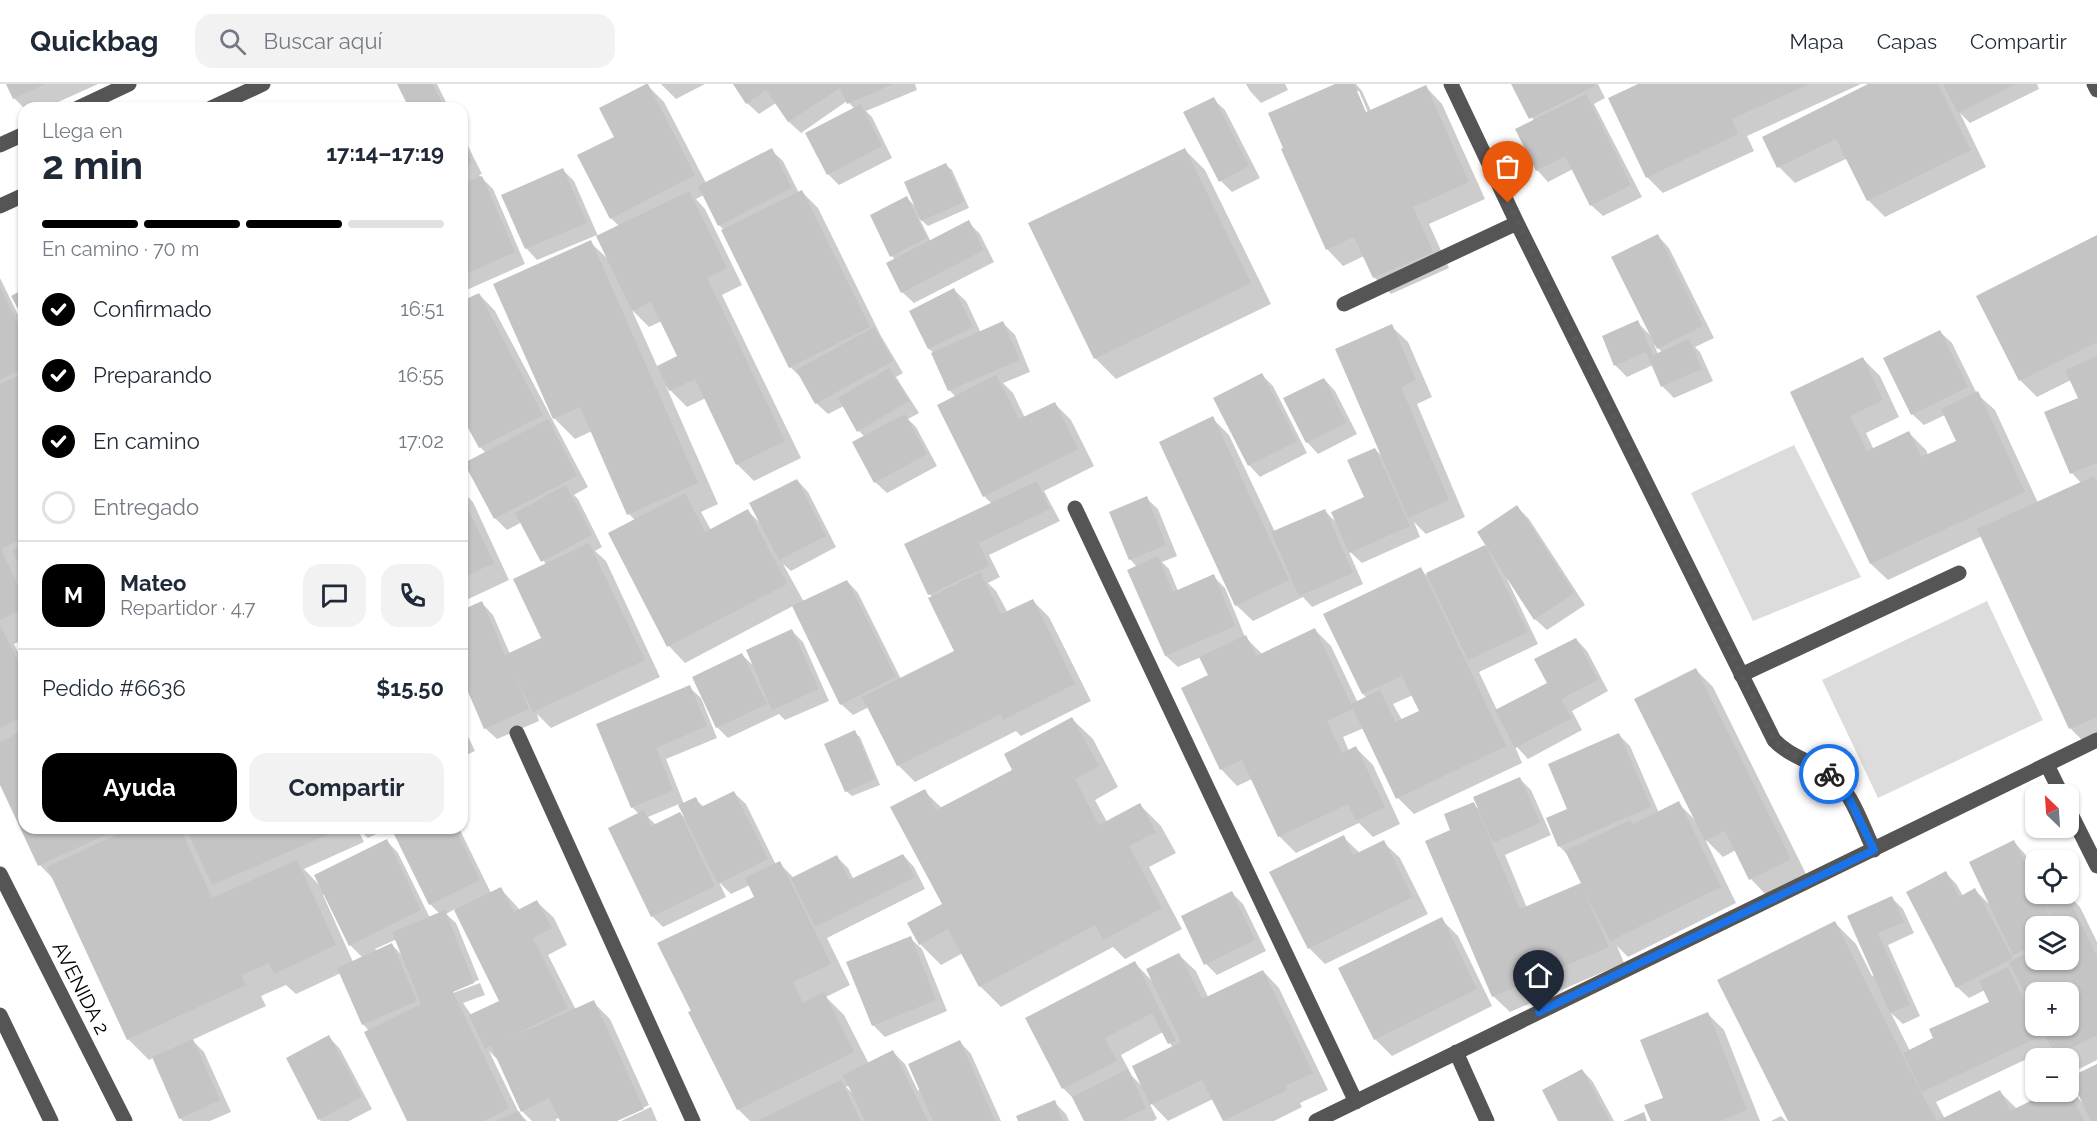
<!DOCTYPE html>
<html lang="es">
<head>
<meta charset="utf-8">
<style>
  :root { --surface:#fff; --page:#f2f2f3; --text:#1f2937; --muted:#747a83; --line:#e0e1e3; --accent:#000 }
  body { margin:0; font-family:Raleway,sans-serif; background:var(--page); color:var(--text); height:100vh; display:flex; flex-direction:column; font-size:22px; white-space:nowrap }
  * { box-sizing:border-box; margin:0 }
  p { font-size:20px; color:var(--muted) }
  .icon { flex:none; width:33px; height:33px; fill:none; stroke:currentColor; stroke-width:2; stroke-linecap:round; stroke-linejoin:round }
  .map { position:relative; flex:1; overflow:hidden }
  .panel { position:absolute; left:18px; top:18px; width:450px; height:732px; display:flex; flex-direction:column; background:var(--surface); border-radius:18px; box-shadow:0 2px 4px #0004 }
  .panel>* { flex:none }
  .needle { width:39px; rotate:335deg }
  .controls { position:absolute; left:2025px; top:700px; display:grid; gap:12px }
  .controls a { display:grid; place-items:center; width:54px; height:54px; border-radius:12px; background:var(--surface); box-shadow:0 2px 4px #0004; font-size:30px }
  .pin { position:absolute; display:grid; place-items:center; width:51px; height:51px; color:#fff; margin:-62px -26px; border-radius:50% 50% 50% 0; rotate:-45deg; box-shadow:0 0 6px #0007 }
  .pin .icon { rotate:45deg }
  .courier { position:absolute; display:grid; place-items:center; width:60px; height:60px; margin:-30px; border:4px solid #1a73e8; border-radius:50%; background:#fff; color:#222; box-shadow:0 2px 8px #0007 }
  .headline em { font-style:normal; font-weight:700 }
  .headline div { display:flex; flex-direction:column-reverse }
  .headline { display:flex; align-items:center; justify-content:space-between; height:102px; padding:0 24px }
  h1 { font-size:39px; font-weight:700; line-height:45px }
  .bar { display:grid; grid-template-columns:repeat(4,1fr); gap:9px 6px; align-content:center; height:72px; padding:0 24px }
  .bar i { height:8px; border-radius:4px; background:var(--line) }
  .bar .current { background:var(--accent) }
  .bar p { grid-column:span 4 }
  .line { display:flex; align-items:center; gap:15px; padding:0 24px; border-top:2px solid var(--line) }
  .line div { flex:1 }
  .round { display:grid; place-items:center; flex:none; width:63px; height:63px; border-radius:18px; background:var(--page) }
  ol { padding:0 24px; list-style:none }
  li { display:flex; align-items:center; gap:18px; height:66px }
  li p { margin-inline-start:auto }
  li .icon { padding:6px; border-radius:50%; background:var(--accent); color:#fff; stroke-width:4 }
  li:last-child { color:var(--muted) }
  li i { width:33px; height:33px; border:3px solid var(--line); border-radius:50% }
  .cta { display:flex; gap:12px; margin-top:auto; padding:12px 24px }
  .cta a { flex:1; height:69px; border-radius:18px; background:var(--accent); color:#fff; font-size:24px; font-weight:700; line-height:69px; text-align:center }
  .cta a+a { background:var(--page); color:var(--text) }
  header { display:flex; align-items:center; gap:36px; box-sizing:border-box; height:84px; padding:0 30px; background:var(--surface); border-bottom:2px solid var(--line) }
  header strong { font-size:28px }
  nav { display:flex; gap:33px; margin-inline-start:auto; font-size:21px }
  .search { width:420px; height:54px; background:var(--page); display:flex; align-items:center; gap:15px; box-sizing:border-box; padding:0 21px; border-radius:18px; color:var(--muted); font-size:22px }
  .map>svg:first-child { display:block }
  .park { fill:#dcdcdc }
  .shadow { fill:#0003; fill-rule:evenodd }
  .building { fill:#c4c4c4 }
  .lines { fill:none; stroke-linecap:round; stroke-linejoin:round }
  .minor { stroke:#555; stroke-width:15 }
  .done { stroke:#595959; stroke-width:6; stroke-dasharray:0 10.8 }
  .route { stroke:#1a73e8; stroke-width:8 }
  .labels { text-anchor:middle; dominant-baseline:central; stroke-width:6; stroke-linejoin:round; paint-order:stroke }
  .street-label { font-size:20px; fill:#000; stroke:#fff }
</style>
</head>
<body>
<header>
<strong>Quickbag</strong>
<div class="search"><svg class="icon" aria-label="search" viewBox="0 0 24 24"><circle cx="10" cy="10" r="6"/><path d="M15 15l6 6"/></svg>Buscar aquí</div>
<nav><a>Mapa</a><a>Capas</a><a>Compartir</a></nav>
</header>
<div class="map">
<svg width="2097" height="1037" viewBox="0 0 2097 1037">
  <rect width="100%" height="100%" fill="#fff"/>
  <path class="park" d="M1794,361L1861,493L1753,537L1691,409Z
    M1987,517L2043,636L1878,714L1822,596Z"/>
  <path class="shadow" d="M8,0H98L45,24H24L14,14Z
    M399,0H437L449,24H411Z
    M661,0H705L676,15Z
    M735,0H915L917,6L866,27L872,33L892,74L839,101L828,90L855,25L847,17L801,49L789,38L776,19L759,30L747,19Z
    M1246,0H1285L1288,6L1261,19L1250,7Z
    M1339,0H1356L1362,7L1371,27L1426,3L1442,20L1485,115L1429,140L1449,184L1391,210L1374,193L1364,172L1343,182L1327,165ZM1355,7H1359L1370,33L1368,34Z
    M1513,0H1598L1605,14L1594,20L1642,113L1603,132L1591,121L1573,85L1548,98L1537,86L1534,37Z
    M1642,0H1861L1747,52L1754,67L1663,109L1647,93Z
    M1871,0H2037L2039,5L1970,39L1960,29L1986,83L1885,133L1868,116L1848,74L1795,99L1779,83Z
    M647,1L664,18L706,99L771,66L783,77L799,109L801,107L818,124L881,252L903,289L896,293L919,329L908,335L916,343L937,382L887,409L875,398L865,353L859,347L844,322L828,330L816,319L804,296L790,283L724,146L719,141L704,111L696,115L705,125L742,201L722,211L801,374L754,397L737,380L706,314L687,323L666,302L718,420L701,428L711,446L748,427L761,440L797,396L808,408L836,463L791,487L783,480L804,518L847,497L858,509L901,595L956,568L933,513L929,510L992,420L984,412L956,313L949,306L934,269L929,265L911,228L954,206L966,217L981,249L1003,239L1015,251L1030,288L1003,299L1013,309L1025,334L1054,319L1071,336L1094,382L1044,407L1060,437L989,471L1000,493L988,499L996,507L1008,529L1032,516L1049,533L1091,617L1021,652L1016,647L915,698L898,681L869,623L853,631L841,620L793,522L685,579L669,562L635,436L629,430L592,347L575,355L551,331L590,158L609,176L597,151L537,176L526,164L563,86L574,97L598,152L619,142L611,134L616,53ZM632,226L649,243L662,237L679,273L658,284Z
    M1213,15L1225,26L1260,94L1232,108L1221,97Z
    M462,50L482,90L479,91L493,105L525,180L462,208Z
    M1185,66L1205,86L1271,220L1116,295L1095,274Z
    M946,81L952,86L969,124L928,142L919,134L931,158L968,138L980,150L994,178L914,219L902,208L895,176L892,172L907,114L916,123Z
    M1658,152L1669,164L1714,254L1695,263L1700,268L1713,297L1674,314L1663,303L1653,281L1627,293L1616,282L1604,253L1637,238L1651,252ZM1654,260L1662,268L1658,270Z
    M2097,153V663L2091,665L2071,645L1982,452L1888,496L1871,480L1792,308L1863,275L1880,292L1899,333L1866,349L1874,366L1909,349L1926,366L1928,371L1958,358L1945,331L1924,341L1912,330L1940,248L1952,259L1977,310L1995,326L2038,419L2081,399L2072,389L2046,329L2080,315L2071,296L2037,313L2021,297L1978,213Z
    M0,194L24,243V487L23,485L20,486L24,494V555L14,560L24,580V744H128L122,747L123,749L135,744H357L364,758L304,785L321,803L387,757L398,769L430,834L440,830L430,820L393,744H459L491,809L501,805L520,826L537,818L554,834L567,861L548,871L576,926L593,918L610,935L649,1021L614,1037H562L560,1033L555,1036L557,1037H532L522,1027L499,977L489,967L519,1029L527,1037H409L369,947L363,940L341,889L296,910L286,901L261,912L266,922L192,956L204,968L231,1028L210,1037H183L180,1034L153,974L149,976L128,955L54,796L40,781L0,697ZM325,809L350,861L363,874L353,878L323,811ZM455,825L501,917L472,932L463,919L485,911L480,899L453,909L451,907L479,896L456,839L446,830ZM397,855L404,873L392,861L377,868L375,865Z
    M479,210L495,227L588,403L574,411L578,415L602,463L595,467L606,477L660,593L551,644L537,630L539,637L497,655L485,644L462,590V528L482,519L493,531L510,570L543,554L546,481L522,438L507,446L495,434L486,369L480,363L464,334L462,335V219Z
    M1391,242L1408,258L1432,313L1417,320L1465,433L1426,450L1414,438L1420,453L1362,479L1348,466L1363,500L1312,523L1303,513L1253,537L1236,521L1212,334L1229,351L1275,448L1324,426L1337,439L1366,414L1375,365L1384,374Z
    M1262,291L1273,302L1307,369L1260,393L1249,381Z
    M1324,295L1335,307L1357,350L1318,370L1307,358Z
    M462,407L473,418L509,496L462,518Z
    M1146,414L1158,425L1177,472L1162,478L1169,485L1178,507L1213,492L1225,504L1245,553L1263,571L1315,546L1331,562L1358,619L1367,614L1363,610L1325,531L1420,485L1426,491L1488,461L1517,423L1529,435L1585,521L1547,546L1535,535L1509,494L1507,495L1538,560L1479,588L1497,626L1549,599L1576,555L1587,567L1608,607L1572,627L1582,646L1528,675L1514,660L1522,679L1414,730L1398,714L1364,644L1343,653L1349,667L1356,664L1373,681L1400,740L1373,753L1359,739L1296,769L1279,752L1252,695L1237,702L1221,685L1210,592L1201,573L1178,583L1166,572L1129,486L1137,483L1130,475ZM1413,611L1421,628L1402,636L1393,620Z
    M792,547L803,558L829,617L785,636L779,630L728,654L717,643L742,571L755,583Z
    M1696,586L1713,603L1807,792L1767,812L1751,795L1736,766L1723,773L1705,755L1736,819L1628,873L1617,862L1624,879L1510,928L1493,912L1452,747L1473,720L1480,726L1520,695L1531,706L1551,751L1505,771L1527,824L1583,800L1569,772L1560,763L1548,735L1569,726L1619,651L1630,662L1659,729L1678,719L1696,737Z
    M689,603L701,614L717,654L666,675L684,720L695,715L704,723L734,709L746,720L776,781L779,779L794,794L837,773L848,784L854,796L903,771L914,783L925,805L827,854L850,901L826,913L844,931L869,980L893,968L905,980L918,1007L960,958L971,970L1001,1037H750L738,1025L693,927L756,814L750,801L731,810L719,798L726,813L663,843L652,832L639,730L632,723L598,641ZM679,720L688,737L680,729L656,741L648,733ZM850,1001L854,1011L846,1003Z
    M1072,635L1093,655L1118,703L1095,716L1107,738L1140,721L1161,742L1176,769L1149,783L1182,845L1125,875L1113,863L1001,923L980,902L963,869L941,881L920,860L944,821L924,707L942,724L1014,687Z
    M462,640L475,667L462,673Z
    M854,648L860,653L880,701L852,712L846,707Z
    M358,744H389L368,754Z
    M1343,753L1360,769L1383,758L1400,774L1428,830L1325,880L1309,864Z
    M2014,758L2025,770L2036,791V810H2045L2047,815L2057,810H2067L2080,823L2097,858V976L2073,988L2068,983V975H2060L2052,963L1936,1018L1945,1035L1999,1007L2017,1025L2052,1008H2068V1004L2084,1020L2097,982V1037H1789L1835,839L1856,860L1872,892L1875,891L1849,833L1892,814L1903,825L1914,849L1888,861L1920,932L1903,940L1891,929L1910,967L1935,955L1991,918L1985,906L1969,914L1957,903L1946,789L1957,801L1963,812L1975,806L1992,823ZM2036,843H2068V876H2036ZM2036,909H2068V942H2036Z
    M1232,809L1243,820L1266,867L1217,891L1206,880Z
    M1441,835L1458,852L1492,922L1392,972L1375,955L1340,885Z
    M910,854L922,865L947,927L885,953L873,941Z
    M1179,871L1196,887L1208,913L1263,887L1279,904L1328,1006L1300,1019L1302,1023L1274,1037H1224L1213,1015L1168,1037L1148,1016L1157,1035L1153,1037H1085L1075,1016L1063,1004L1135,879L1152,897ZM1163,948L1173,964L1143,1003L1132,992L1121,971Z
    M1708,930L1724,946L1760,1037H1652Z
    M329,953L340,965L372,1025L349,1037H321L319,1035Z
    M1582,986L1593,998L1614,1037H1560Z
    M1054,1018L1066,1030L1069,1037H1020Z
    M651,1023L657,1037H621Z
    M1781,1032L1786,1037H1771Z"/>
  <path class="building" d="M6,0H45L13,15Z
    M397,0H433L445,24H409Z
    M646,0H648L695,91L610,135L577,71L614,53L599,24Z
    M733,0H893L847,20L840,4L788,38L766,6L746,20Z
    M1335,0H1354L1366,28L1426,1L1469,98L1413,123L1433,168L1373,194L1354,153L1326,166L1281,65L1283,64L1268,29Z
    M1511,0H1593L1595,2L1529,35Z
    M1638,0H1809L1732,35L1738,50L1646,94L1608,14Z
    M1868,0H1938L1971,66L1867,117L1836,55L1777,84L1762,53Z
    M1943,0H2016L1958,29Z
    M1586,10L1631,101L1590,122L1565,72L1536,87L1515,45Z
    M1214,13L1249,82L1219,98L1183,28Z
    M861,20L882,62L827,91L805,49Z
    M462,59L472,78L462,83Z
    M772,64L792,104L718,142L698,102Z
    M1185,64L1251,199L1094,275L1028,139Z
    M946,79L964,118L921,137L904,98Z
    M563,84L587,139L525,165L501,111Z
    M482,92L515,168L462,192V100Z
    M802,106L870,243L789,284L721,146Z
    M689,107L727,184L707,194L785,357L736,381L695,295L669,307L657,282L677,272L651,218L632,227L596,152Z
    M907,112L927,154L890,173L870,131Z
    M969,136L984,166L901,209L886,179Z
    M1658,150L1703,242L1657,265L1611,173Z
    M2097,151V258L2019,297L1976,212Z
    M591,156L698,399L627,431L580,323L553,335L493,200Z
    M0,203L24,252V284L0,296Z
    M954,204L973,243L928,265L909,227Z
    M24,205V236L11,212Z
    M479,209L543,331L479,364L462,333V217Z
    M1638,236L1653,271L1689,255L1702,285L1661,303L1646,268L1614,282L1602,252Z
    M1003,237L1020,276L948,307L931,269Z
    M1392,240L1416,296L1401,303L1449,416L1408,434L1335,265Z
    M874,243L893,277L815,320L796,286Z
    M1940,246L1968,303L1911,331L1883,274Z
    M2097,272V379L2070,390L2044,328L2078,314L2065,286Z
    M1863,273L1883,316L1850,332L1867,367L1909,347L1921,373L1956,357L1941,325L1978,307L2025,408L1870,480L1790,308Z
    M889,284L909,317L857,348L838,314Z
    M24,289V454L1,465L24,514V525L0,536V300Z
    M1262,289L1297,357L1248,382L1213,314Z
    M996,291L1019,335L1055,318L1078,365L983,413L937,321Z
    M1324,294L1346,339L1306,359L1283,314Z
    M905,330L927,370L874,399L852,358Z
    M1213,332L1289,496L1235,522L1159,358Z
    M548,335L577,392L494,435L464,379Z
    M1375,364L1410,442L1349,469L1331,428L1364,413L1347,376Z
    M2094,392L2097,398V633L2069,645L1977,445Z
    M797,395L826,452L779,476L749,419Z
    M1037,397L1050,425L979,459L989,482L928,511L904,460Z
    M566,401L592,451L541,478L515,429Z
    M685,409L705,448L748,425L787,500L667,563L608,449Z
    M462,412L494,479L462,494Z
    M1147,412L1166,461L1129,476L1109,428Z
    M1517,421L1574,509L1534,536L1477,448Z
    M1325,425L1353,489L1299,512L1271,448Z
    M589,459L645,576L533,628L514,589L529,625L484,645L462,594V526L482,517L505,571L541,554L513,495Z
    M24,461V490L12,467Z
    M1485,461L1528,548L1468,576L1426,489Z
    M1158,472L1173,508L1214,490L1235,542L1165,572L1127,486Z
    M1421,483L1506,662L1396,715L1353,625L1327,637L1342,669L1356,662L1385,723L1356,737L1348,720L1278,753L1242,676L1220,686L1181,604L1208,591L1199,573L1246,551L1256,572L1315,544L1351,620L1380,606L1395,638L1419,627L1402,592L1362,610L1323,530Z
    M980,488L1001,530L1033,515L1075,600L1003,636L1001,630L897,682L862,613L954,567L928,514Z
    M847,496L896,593L840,621L792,522Z
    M0,541L24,588V632L0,644Z
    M792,545L819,605L772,626L746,566Z
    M1576,554L1598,596L1561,615L1572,634L1515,664L1495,626L1547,599L1534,575Z
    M742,569L767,620L716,644L692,593Z
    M1696,584L1791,775L1749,796L1725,747L1705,757L1634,615Z
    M690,601L707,642L656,664L673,706L631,724L596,640Z
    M1072,633L1099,682L1075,695L1099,741L1140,719L1156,748L1129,762L1162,824L1103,856L1095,841L979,903L948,845L919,861L907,839L942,820L890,723L925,705L936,726L1012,686L1004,670Z
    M24,646V744H112L114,747L38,782L0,701V658Z
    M855,646L875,695L845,708L824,660Z
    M1619,649L1651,723L1558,763L1546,734L1567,725L1548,680Z
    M1520,693L1540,739L1493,759L1473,713Z
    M734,707L768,775L718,800L678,721L696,713L701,723Z
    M1679,717L1721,803L1610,857L1583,805L1609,863L1492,913L1425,757L1450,746L1444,730L1474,718L1520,825L1581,799L1565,767L1630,736L1633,740Z
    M644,726L651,742L680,728L715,802L651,833L608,744Z
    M131,744H180L212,814L297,776L336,861L274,890L269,879L241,891L246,901L127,956L47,783Z
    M186,744H343L212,801Z
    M391,744H455L480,796L429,821Z
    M1344,751L1353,771L1384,756L1413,813L1308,865L1269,788Z
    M387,755L421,826L349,862L314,791Z
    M2014,756L2036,801V810H2040L2055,843H2036V861L2013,871L1969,778Z
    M903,770L915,793L815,843L791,794L837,771L849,796Z
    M780,777L831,880L793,898L803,919L824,908L854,968L737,1026L688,928L691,927L657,859L754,813L745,794Z
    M1946,787L1959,813L1975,804L2013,874L1956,904L1906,808Z
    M501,803L514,828L537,816L552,844L533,854L568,924L505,956L594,916L644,1025L617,1037H560L549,1014L521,1028L491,962L485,965L469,931L499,917L454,826Z
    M1232,807L1255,856L1204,881L1181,832Z
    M2053,810H2067L2097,873V951L2055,972L2041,942H2068V909H2036V932L2009,878L2036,864V876H2068V843H2057L2043,815Z
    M1892,812L1904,838L1878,849L1910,921L1890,929L1847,832Z
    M445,826L474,899L453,908L509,1024L484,1037H407L364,948L421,920L392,848Z
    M1442,833L1477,905L1374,956L1338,884Z
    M1835,837L1923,1012L1937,1037H1788L1717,896Z
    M911,852L936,916L872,942L846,878Z
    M392,859L417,917L362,941L337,884Z
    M1179,869L1202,915L1263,886L1313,989L1285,1002L1287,1006L1223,1037L1202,996L1150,1021L1132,982L1181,958L1146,885Z
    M1135,877L1176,957L1168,960L1152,929L1105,954L1117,977L1062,1005L1025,934Z
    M2008,883L2041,952L1922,1008L1903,969L1933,954L1929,945L1989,918L1979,897Z
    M1708,928L1747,1026L1721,1037H1651L1644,1021L1663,1014L1640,956Z
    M329,951L362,1013L318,1036L286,974Z
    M193,955L220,1016L179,1035L152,973Z
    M960,956L995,1037H933L908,980Z
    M893,966L928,1037H865L843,991Z
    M2097,980V1037H2091L2070,993Z
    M1128,985L1146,1024L1120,1037H1084L1072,1013Z
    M1582,985L1610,1037H1558L1542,1006Z
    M841,996L861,1037H757Z
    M2000,1006L2010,1027L2049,1008H2070L2084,1037H1937Z
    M1055,1016L1063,1037H1018L1016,1032Z
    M519,1027L524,1037H496Z
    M1644,1028L1647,1037H1623Z"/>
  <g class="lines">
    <path class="minor" d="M1451,0L1517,139L1774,656C1789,672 1811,677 1829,690C1852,707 1862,742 1874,766
      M2094,0L2097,6
      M78,24L129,0
      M211,24L263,0
      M0,61L24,50
      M0,122L24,111
      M1344,220L1517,139
      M1075,424L1356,1018
      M1741,591L1959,489
      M517,649L693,1037
      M2047,681L2062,711
      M2068,724L2097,782
      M0,790L125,1037
      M0,931L51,1037
      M1456,968L1487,1037
      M1316,1037L2097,656"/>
  </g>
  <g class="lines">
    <path class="done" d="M1508,119L1774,656C1789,672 1811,678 1829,690"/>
    <path class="route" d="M1539,928L1874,766L1846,708L1829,690"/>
  </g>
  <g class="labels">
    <g class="street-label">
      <text transform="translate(81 904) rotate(63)">AVENIDA 2</text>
    </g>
  </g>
</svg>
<div class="controls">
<a><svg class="needle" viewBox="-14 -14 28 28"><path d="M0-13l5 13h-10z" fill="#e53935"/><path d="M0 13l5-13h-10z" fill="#747a83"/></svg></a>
<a><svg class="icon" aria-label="locate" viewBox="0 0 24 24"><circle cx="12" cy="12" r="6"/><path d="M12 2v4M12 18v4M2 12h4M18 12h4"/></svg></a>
<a><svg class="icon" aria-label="layers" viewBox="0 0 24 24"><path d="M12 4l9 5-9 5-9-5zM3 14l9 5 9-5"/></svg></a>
<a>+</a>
<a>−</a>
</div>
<div class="pin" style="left:1508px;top:119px;background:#ea580c"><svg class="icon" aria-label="bag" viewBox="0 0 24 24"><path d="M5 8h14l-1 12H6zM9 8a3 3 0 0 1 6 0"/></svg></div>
<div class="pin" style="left:1539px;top:928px;background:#1f2937"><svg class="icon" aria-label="home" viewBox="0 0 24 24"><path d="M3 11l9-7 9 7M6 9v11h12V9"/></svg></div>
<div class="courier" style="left:1829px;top:690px"><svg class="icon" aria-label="bike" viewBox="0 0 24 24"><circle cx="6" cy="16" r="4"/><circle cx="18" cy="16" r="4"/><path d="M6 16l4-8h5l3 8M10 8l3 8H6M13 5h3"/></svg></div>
<section class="panel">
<div class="headline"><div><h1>2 min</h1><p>Llega en</p></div><em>17:14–17:19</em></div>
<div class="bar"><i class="current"></i><i class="current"></i><i class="current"></i><i></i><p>En camino · 70 m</p></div>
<ol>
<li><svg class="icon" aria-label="check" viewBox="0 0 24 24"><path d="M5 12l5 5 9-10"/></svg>Confirmado<p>16:51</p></li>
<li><svg class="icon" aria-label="check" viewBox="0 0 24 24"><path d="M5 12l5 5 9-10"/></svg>Preparando<p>16:55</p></li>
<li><svg class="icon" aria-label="check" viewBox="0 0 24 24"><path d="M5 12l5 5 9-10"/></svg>En camino<p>17:02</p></li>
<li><i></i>Entregado</li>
</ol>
<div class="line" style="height:108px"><b class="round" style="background:var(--accent);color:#fff">M</b><div><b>Mateo</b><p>Repartidor · 4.7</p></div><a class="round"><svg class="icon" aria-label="chat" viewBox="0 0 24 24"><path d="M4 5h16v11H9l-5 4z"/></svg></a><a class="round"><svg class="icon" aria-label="phone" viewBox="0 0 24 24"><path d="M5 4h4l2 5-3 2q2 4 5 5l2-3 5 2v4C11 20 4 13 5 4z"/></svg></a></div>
<div class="line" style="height:78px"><div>Pedido #6636</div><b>$15.50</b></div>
<div class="cta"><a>Ayuda</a><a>Compartir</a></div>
</section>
</div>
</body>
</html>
